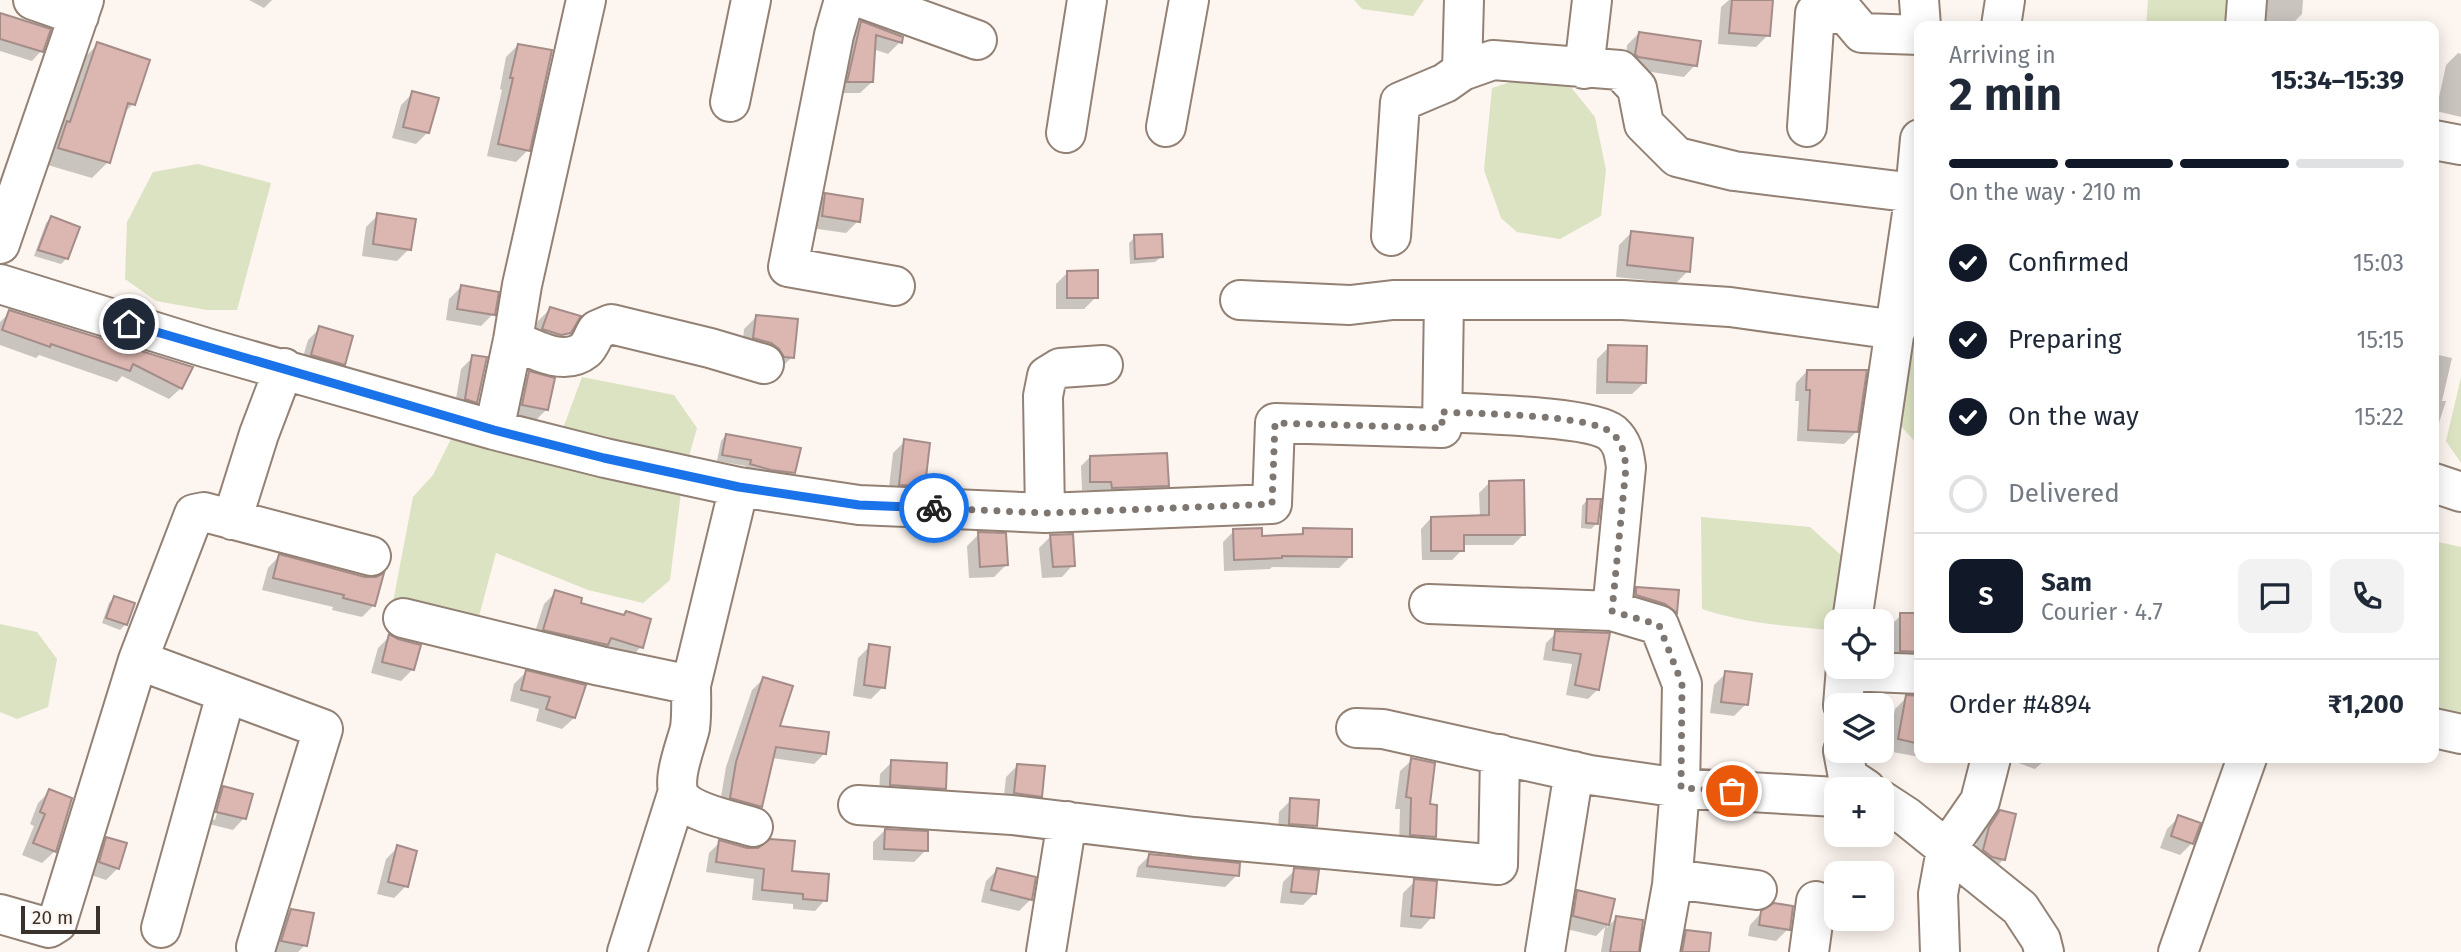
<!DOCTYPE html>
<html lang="en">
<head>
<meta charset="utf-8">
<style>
  :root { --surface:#fff; --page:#f2f2f3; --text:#1f2937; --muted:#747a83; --line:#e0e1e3; --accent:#111827 }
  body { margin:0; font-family:"Fira Sans",sans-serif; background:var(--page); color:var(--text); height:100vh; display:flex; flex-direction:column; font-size:26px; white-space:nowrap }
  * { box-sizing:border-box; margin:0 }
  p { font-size:23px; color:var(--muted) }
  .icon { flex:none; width:38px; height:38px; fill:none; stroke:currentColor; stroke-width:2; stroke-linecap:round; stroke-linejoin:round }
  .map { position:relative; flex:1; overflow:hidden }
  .details { position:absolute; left:1914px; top:21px; width:525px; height:742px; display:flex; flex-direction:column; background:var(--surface); border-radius:14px; box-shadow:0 4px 18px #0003 }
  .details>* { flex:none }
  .buttons { position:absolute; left:1824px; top:609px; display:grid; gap:14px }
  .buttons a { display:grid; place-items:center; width:70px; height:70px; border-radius:14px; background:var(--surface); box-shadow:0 4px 18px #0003; font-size:35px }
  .scale { position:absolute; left:21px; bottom:18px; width:79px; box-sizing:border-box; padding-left:7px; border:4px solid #39312c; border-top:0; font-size:19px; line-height:24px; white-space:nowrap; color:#39312c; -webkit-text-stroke:5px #fdf5ef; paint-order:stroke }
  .pin { position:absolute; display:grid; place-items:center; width:60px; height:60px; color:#fff; margin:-30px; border:4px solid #fff; border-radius:50%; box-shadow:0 2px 7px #0007 }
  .courier { position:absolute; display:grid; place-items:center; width:70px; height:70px; margin:-35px; border:5px solid #1a73e8; border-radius:50%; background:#fff; color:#222; box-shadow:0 2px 9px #0007 }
  .overview em { font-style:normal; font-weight:700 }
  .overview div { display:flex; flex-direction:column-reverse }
  .overview { display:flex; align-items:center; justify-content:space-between; height:119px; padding:0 35px }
  h1 { font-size:46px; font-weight:700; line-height:52px }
  .bar { display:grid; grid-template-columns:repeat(4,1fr); gap:10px 7px; align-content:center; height:84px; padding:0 35px }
  .bar i { height:9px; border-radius:5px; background:var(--line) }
  .bar .active { background:var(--accent) }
  .bar p { grid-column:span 4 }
  .line { display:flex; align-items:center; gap:18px; padding:0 35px; border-top:2px solid var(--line) }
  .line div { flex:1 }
  .round { display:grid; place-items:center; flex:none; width:74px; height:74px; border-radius:14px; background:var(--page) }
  ol { padding:0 35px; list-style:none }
  li { display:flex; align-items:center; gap:21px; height:77px }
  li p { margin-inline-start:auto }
  li .icon { padding:7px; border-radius:50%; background:var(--accent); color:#fff; stroke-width:4 }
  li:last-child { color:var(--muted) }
  li i { width:38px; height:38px; border:4px solid var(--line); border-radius:50% }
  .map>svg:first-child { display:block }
  .water { fill:#dce3c2 }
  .shadow { fill:#0003; fill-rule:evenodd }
  .building { fill:#dcb6b0; stroke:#a48d89; stroke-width:2 }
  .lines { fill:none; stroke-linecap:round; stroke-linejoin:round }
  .minor-casing { stroke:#928174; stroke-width:42 }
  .minor { stroke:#fff; stroke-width:38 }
  .done { stroke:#7e7670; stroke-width:7; stroke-dasharray:0 12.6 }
  .route { stroke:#1a73e8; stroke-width:9 }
</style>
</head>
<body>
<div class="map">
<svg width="2461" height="952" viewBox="0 0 2461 952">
  <rect width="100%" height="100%" fill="#fdf5ef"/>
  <path class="water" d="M1354,0H1424L1413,16L1362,9Z
    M2148,0H2242L2240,26H2146Z
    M1529,76L1566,81L1595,117L1606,170L1601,216L1560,239L1517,232L1501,218L1484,170L1492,88Z
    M198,164L271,183L237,310H207L156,301L125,279L127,222L153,172Z
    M1920,249V443H1916L1901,426L1894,412Z
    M582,377L674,395L697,428L683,477L670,580L643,603L588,590L496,553L478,620L393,602L413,497L433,475L451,439L478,434L562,431Z
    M2461,377V463L2446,441Z
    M1701,517L1810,527L1842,556L1833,630C1788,627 1745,623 1702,609Z
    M2434,541L2461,547V727L2434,722Z
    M0,624L37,632L57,659L48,707L17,719L0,712Z"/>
  <path class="shadow" d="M249,0H272L264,8Z
    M1729,0H1771L1768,35L1756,47L1718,44L1721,7Z
    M2258,0H2303L2302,14L2292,24L2259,22Z
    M0,15L41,51L32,61L0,51Z
    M861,23L900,42L888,54L873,49L872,82L860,93H836L849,35Z
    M1639,33L1695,65L1684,77L1625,68L1627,45Z
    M98,44L133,104L122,115L108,162L92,178L44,164L82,60Z
    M518,45L528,150L516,162L487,156L502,90L500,89L506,57Z
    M2458,53L2461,54V117L2436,111L2446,65Z
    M413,93L428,132L416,144L392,138L401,105Z
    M826,195L858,221L846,233L811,228L814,207Z
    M378,215L409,249L397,261L362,256L366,227Z
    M51,218L67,258L61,264L34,256L46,223Z
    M1631,233L1688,271L1676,283L1616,277L1619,245Z
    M1135,237L1161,257L1155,262L1130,264L1129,243Z
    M1068,272L1096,297L1084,309H1056V284Z
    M461,287L493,314L481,326L446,320L449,299Z
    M550,309L567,333L555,345L532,341L538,321Z
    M10,312L191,368L181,388L169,399L122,376L117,382L39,355L36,358L0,345V322Z
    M756,317L792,357L780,369L742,350L744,329Z
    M320,328L343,364L331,375L300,367L308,340Z
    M1609,347L1644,383L1632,394H1596L1597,359Z
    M2434,354L2452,358L2442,401H2446L2434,438Z
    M473,357L476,402L464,413L454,411L461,369Z
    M1807,371L1856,432L1844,444L1797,441L1799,401H1795L1796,383Z
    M530,373L547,409L535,421L511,416L518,385Z
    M726,435L793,472L788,478L746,470V466L717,461L721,441Z
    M905,441L924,485L912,497L888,496L893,453Z
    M1090,457L1167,485L1158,494L1103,497V490H1082L1081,466Z
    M1489,483L1523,535L1513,545H1462V550L1452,560H1422L1421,529L1431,518L1480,517L1479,493Z
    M1587,500L1597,523L1591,529L1581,528L1582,506Z
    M1304,530L1350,557L1339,568L1272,567L1270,569L1224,571L1223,542L1234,531L1260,538L1298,536Z
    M979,534L1006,565L994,577L969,578L967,546Z
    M1051,536L1073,565L1062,577L1042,578L1039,548Z
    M279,556L374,605L362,617L332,610L333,607L262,590L268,568Z
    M1637,589L1677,592L1676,613L1664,624L1625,601Z
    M556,592L579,604L641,647L629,659L532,641L544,604Z
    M114,598L126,624L120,630L102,623L109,603Z
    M1920,614V668L1889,663V627L1901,615Z
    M1556,633L1608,635L1598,689L1588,699L1566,695L1572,664L1543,660L1546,643Z
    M389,637L413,669L401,681L371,673L378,648Z
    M870,646L883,687L871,699L853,696L858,658Z
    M526,672L574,718L562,729L536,721L539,709L510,701L514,684Z
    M1726,673L1746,704L1734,716L1710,713L1714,685Z
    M763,679L777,728L825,753L814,764L772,758L760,807L749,817L719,809L726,767L752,690Z
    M1907,697L1920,698V757L1887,751L1895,709Z
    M2005,758H2047L2035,769Z
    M1412,760L1428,806L1435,837L1423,848L1399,846L1400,809H1395L1400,771Z
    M892,762L944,788L932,800L879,796L880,774Z
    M1018,765L1040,796L1029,808L1003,805L1006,777Z
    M224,788L244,818L233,830L205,823L212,800ZM218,799H221L215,820L212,819Z
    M50,791L70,800L54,852L42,863L22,855L34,826L30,824L38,803Z
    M1291,800L1315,826L1303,837L1278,835L1279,812Z
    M2000,812L2004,859L1992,871L1972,862L1977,841L1988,824Z
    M2179,817L2192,843L2180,855L2160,848L2167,829Z
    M885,830L926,850L914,862L873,860V842Z
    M107,839L118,868L106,880L88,874L95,850Z
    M720,842L791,873L825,900L815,911L793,909V904L752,900L754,879L706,872L709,853Z
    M398,847L406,886L394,898L377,894L386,859Z
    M1150,855L1237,875L1225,887L1136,877L1138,867Z
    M998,869L1031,899L1019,911L981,902L986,881Z
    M1295,870L1315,893L1303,905L1280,903L1283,882Z
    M1415,881L1432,917L1421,929L1400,927L1403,893Z
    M1578,892L1613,900L1607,928L1616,918L1637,952H1601L1605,927L1596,936L1562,928L1566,904Z
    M291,910L305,945L298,952H270L279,922Z
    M1762,912L1788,929L1776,941L1748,936L1750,925Z
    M1687,932L1708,952H1673L1675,944Z"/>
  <path class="building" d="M1732,0H1773L1770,36L1729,33Z
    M0,13L51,29L43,52L0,39Z
    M861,21L903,37L902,43L876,35L873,82H847Z
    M1639,32L1701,41L1697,66L1638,57L1635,54Z
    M97,42L150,60L135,105L128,103L110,163L58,148L67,121L70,122Z
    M518,44L552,50L530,151L498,144L513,78H510Z
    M412,91L439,98L429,133L403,127Z
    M825,193L863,199L860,222L822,216Z
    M377,213L416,219L411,250L373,244Z
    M51,216L80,227L68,259L38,250Z
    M1631,231L1693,238L1690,272L1627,265Z
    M1162,234L1163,257L1135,259L1134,235Z
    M1098,270V298H1067V271Z
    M461,285L499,292L495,315L457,309Z
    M550,307L581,316L571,333L561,335L542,329Z
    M9,310L193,367L182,389L133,364L130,371L51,344L50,347L2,330Z
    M756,315L798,319L794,358L784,357L779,349L771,343L753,338Z
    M319,326L353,336L345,365L311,355Z
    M1608,345L1647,346L1646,383L1607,382Z
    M472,355L487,357L477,403L465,399Z
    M1807,370H1867L1858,432L1808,430L1810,390H1806Z
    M529,371L555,378L548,410L522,405Z
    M726,434L801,448L795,473L771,470L750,464L751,460L722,455Z
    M904,439L930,443L925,486L899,485Z
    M1167,453L1169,486L1112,488L1111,482H1090V456Z
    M1524,480L1525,535H1464V551H1431V517L1489,515V481Z
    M1587,499H1601L1598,524L1586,523Z
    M1262,528V536L1303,534V528L1352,529V557L1282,556V558L1234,560L1233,529Z
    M978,532L1006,533L1008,565L980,567Z
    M1073,534L1075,566L1053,567L1050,535Z
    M279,554L365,577H376L384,573L375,606L343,598L344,595L273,578Z
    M1636,587L1679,590L1677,613L1665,604L1636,595Z
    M555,590L582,598L581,603L624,615L626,611L651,619L643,648L611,638L608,645L543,630Z
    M114,596L135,603L127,625L106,618Z
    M1900,613H1920V652L1900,651Z
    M1555,631L1610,633L1599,690L1575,685L1581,654L1553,650Z
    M389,634L398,639L421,645L414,670L382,662Z
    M869,644L890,647L885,688L864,685Z
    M526,670L586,685L575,718L546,709L550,697L521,690Z
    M1725,671L1752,674L1748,705L1721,702Z
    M763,677L793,686L780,726L829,732L826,754L776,747L762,807L730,798L736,762Z
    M1906,695L1920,696V744L1898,739Z
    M1411,758L1435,763L1430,804L1437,805L1436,837L1410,835L1411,798L1406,797Z
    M891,760L947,763L946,789L890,785Z
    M1017,764L1045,766L1042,797L1014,793Z
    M223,786L253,794L246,819L216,812Z
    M49,789L72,798L56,852L33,843L45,814L40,812Z
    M1290,798L1319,800L1317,826L1289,824Z
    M2000,810L2016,814L2005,860L1992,857L1983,850L1989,827Z
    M2178,815L2201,823L2193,844L2171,836Z
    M885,829L928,831V851L884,849Z
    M106,837L127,843L119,869L99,862Z
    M770,839L795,841L792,871L829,874L827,901L803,899V894L762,890L764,869L716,862L719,840L747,848H758Z
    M397,845L417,851L408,887L388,882Z
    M1149,854L1240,863L1239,876L1147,866Z
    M997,868L1036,877L1032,900L991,890Z
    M1294,868L1319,870L1316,894L1291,892Z
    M1414,879L1437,881L1434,918L1411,916Z
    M1577,890L1615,899L1609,925L1573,916Z
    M1774,903L1793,906L1790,930L1759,925L1761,911Z
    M291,909L314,913L307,946L281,941Z
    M1616,916L1643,920L1639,952H1610Z
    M1686,930L1711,933L1709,952H1682Z"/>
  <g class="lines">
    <g class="minor-casing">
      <path id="minor" d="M33,0L79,16
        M844,0L834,35L788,267L895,286
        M866,0L977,40
        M1919,0L1921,26
        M2001,26L2005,0
        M2245,26L2247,0
        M1584,69L1592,0
        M1462,71L1464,0
        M730,102L751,0
        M1166,127L1189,0
        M1807,127L1815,13L1846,14L1862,33L1920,35
        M1066,133L1087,0
        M2434,140L2461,145
        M1391,236L1400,102L1445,83L1462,71L1493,60L1620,70L1637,88L1644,124L1677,157L1734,171L1915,193
        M0,244L84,0
        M0,284L207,348L494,430L605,458L739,487L859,505L1045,513L1272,504L1275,423L1442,428L1444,300
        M1240,300L1350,305L1393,300H1623L1730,307L1896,330
        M513,340C533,349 564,367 585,350C590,346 593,336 597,330L611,324L710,348L764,364
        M1442,412C1474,414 1591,416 1612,433C1623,443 1624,453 1626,467L1612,611
        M494,430L513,340L522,285L586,0
        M2434,483L2461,492
        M1045,513L1043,396L1047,376L1060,368L1103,365
        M232,520L259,434L284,368
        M1429,604L1612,611L1659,625L1682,684L1680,788L1836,797
        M403,618L600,666L691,685L739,487
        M1852,621L1915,193L1920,139
        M138,660L323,729L256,947
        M1846,671L1920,674
        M691,685C691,699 692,713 690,728C686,746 668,786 683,800C696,814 734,821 753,827
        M1843,705L1846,667
        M1356,728L1383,729L1590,775L1680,788L1672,885L1660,952
        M2434,728L2461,734
        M1843,751L1848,777L1866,789
        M1881,800L1907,817L2020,908L2041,940L2044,952
        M858,805L1012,815L1194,837L1498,865L1500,754
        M1673,879L1757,890
        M0,914L49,928L57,923L138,660L194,514L204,512L371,556
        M161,928L226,694
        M627,952L678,791
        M1046,952L1067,821
        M1545,952L1574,771
        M1809,952L1816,901
        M1940,952L1938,894L1946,850L1980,801L1991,758
        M2178,952L2247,758"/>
    </g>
    <use href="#minor" class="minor"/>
  </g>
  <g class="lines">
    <path class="done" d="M934,508L1045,513L1272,504L1275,423L1442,428V412C1476,414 1590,414 1612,433C1623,443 1624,453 1626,467L1612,611L1659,625L1682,684L1681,788L1732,791"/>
    <path class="route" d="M129,324L494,430L604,458L739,487L859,505L934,508"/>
  </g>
</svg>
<div class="buttons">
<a><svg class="icon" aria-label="locate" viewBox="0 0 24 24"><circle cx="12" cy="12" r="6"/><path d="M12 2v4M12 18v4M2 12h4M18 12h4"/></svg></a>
<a><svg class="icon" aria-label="layers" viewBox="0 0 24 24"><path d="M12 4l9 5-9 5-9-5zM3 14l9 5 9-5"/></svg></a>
<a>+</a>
<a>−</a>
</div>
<div class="scale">20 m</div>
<div class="pin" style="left:1732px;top:791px;background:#ea580c"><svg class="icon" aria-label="bag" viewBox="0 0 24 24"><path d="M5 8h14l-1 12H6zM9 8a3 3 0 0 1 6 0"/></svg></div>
<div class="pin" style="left:129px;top:324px;background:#1f2937"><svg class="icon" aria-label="home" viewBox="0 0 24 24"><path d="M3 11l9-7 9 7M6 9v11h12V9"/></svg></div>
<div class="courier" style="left:934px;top:508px"><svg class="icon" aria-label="bike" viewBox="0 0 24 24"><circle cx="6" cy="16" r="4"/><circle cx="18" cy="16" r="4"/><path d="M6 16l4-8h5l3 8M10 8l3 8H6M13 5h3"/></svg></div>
<section class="details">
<div class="overview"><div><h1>2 min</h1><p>Arriving in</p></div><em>15:34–15:39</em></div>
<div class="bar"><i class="active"></i><i class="active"></i><i class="active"></i><i></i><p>On the way · 210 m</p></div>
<ol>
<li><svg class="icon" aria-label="check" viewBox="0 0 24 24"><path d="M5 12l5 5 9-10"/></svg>Confirmed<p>15:03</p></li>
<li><svg class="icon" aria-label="check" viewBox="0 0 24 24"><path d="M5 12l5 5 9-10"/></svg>Preparing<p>15:15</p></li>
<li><svg class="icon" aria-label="check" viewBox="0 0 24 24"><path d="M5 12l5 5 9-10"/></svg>On the way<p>15:22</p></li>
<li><i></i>Delivered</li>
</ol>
<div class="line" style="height:126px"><b class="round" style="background:var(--accent);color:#fff">S</b><div><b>Sam</b><p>Courier · 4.7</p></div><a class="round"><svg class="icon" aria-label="chat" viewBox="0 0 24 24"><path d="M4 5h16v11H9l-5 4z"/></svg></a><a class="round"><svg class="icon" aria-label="phone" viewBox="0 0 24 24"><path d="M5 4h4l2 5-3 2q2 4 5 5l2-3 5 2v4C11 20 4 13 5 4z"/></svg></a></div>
<div class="line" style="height:91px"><div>Order #4894</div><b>₹1,200</b></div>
</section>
</div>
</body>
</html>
